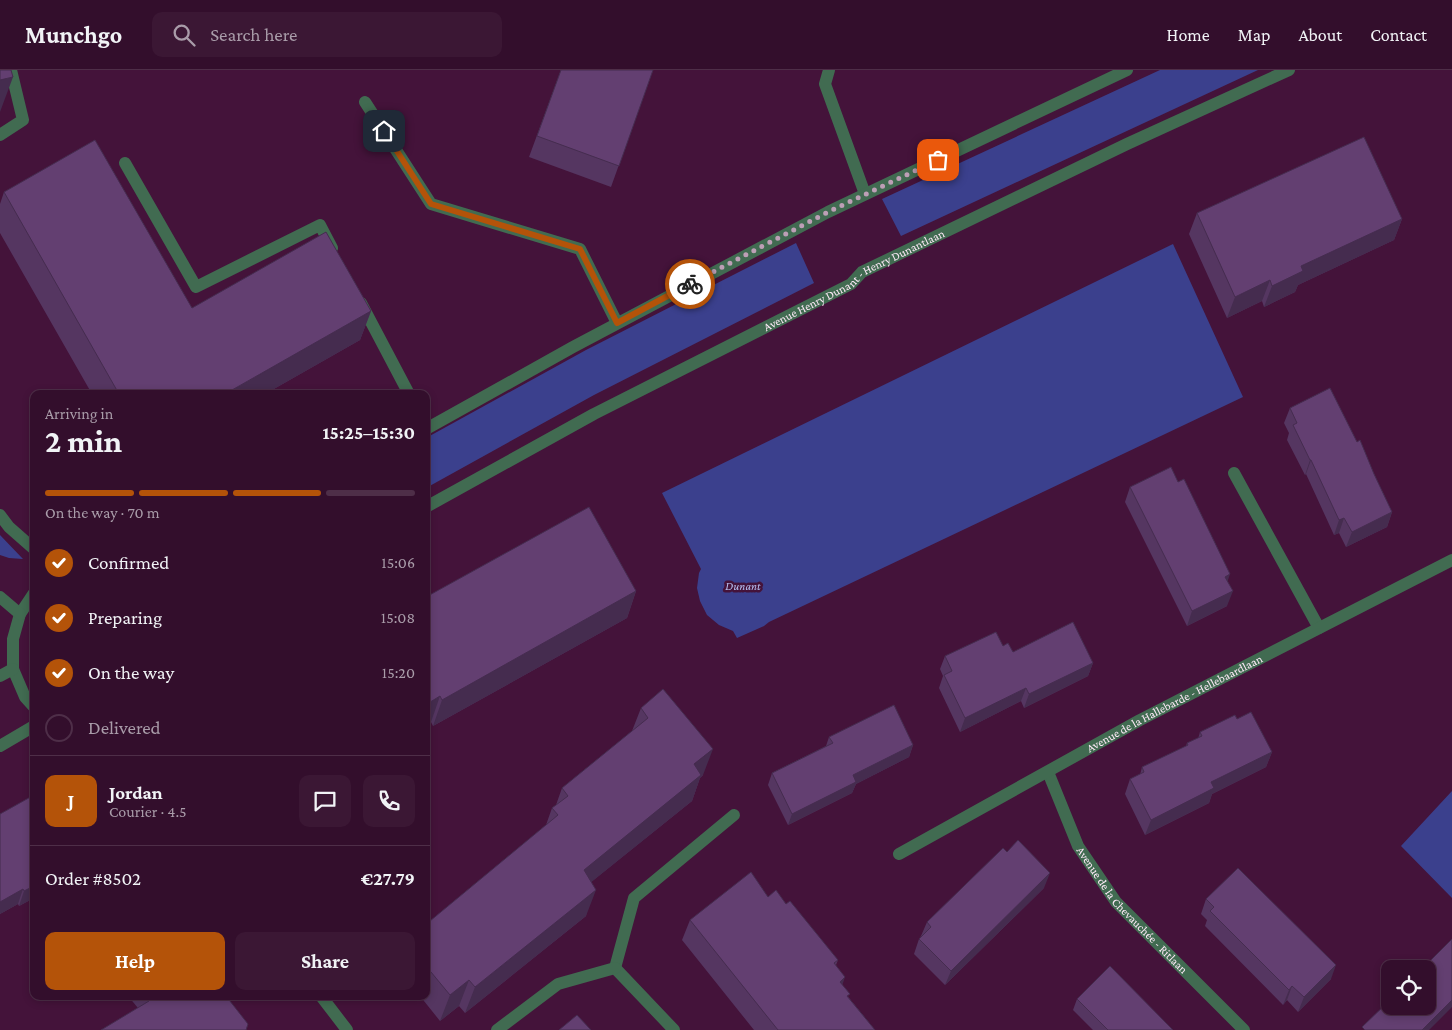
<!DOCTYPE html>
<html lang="en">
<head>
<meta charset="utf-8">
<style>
  :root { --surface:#330e2c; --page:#3b1734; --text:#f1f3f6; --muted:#a99ca9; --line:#4e2e48; --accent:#b45309 }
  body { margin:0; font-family:"Crimson Pro",serif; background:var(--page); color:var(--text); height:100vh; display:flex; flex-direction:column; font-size:19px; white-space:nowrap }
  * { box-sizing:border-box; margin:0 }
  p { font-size:16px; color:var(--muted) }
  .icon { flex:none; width:28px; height:28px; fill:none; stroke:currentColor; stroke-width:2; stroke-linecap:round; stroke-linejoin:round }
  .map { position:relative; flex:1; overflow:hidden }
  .side { position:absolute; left:30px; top:320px; width:400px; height:610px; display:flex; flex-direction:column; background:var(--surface); border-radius:10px; box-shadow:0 2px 8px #0003,0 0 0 1px var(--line) }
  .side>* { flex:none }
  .buttons { position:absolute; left:1381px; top:890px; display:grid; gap:10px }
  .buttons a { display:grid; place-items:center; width:55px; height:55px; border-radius:10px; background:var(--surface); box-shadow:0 2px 8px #0003,0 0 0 1px var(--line); font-size:25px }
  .pin { position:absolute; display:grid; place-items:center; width:42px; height:42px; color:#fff; margin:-21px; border-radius:10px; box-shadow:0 2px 8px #0006 }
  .courier { position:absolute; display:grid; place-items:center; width:50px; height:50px; margin:-25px; border:4px solid #b45309; border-radius:50%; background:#fff; color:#222; box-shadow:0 1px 6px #0007 }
  .summary em { font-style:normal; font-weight:700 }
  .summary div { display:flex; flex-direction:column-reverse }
  .summary { display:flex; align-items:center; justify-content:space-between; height:85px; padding:0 15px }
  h1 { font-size:32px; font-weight:700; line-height:38px }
  .bar { display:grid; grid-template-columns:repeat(4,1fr); gap:8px 5px; align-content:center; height:60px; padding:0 15px }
  .bar i { height:6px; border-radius:4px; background:var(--line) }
  .bar .selected { background:var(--accent) }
  .bar p { grid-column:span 4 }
  .line { display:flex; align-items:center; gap:12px; padding:0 15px; border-top:1px solid var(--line) }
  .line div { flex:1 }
  .round { display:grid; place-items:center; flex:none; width:52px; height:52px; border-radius:10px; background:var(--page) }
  ol { padding:0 15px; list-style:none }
  li { display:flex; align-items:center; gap:15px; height:55px }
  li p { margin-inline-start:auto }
  li .icon { padding:5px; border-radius:50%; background:var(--accent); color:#fff; stroke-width:4 }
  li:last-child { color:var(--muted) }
  li i { width:28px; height:28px; border:2px solid var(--line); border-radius:50% }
  .action { display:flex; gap:10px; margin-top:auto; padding:10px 15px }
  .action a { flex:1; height:58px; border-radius:10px; background:var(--accent); color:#fff; font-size:20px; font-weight:700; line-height:58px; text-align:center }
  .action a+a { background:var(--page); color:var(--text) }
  header { display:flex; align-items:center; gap:30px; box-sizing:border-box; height:70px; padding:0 25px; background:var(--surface); border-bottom:1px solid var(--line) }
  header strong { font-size:24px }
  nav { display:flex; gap:28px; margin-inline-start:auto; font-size:18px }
  .search { width:350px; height:45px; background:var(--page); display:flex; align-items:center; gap:12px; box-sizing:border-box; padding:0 18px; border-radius:10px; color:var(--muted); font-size:19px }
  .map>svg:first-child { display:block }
  .green { fill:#3b408d }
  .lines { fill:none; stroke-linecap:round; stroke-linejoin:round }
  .minor { stroke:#416b51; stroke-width:12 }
  .wall { fill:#553661 }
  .shaded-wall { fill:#452c4f }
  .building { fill:#633f71; stroke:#452c4f }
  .done { stroke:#bd9fb6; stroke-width:5; stroke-dasharray:0 9 }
  .route { stroke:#b45309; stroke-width:6 }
  .labels { text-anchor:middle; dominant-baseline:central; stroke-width:5; stroke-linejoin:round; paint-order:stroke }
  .street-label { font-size:12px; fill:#feeaf8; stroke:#44133a }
  .park-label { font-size:12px; font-style:italic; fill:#b9c2f2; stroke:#44133a }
</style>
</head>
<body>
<header>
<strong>Munchgo</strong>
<div class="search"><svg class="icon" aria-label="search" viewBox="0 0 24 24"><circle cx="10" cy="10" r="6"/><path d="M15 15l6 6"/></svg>Search here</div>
<nav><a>Home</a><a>Map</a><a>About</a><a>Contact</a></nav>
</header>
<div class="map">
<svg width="1452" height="960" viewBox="0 0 1452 960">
  <rect width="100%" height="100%" fill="#44133a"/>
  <path class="green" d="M1160,0H1258L901,166L882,129Z
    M796,173L814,213L594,325L426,418V368L586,280Z
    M1173,174L1243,327L769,552L764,556L737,568L733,561L719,555L707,545L700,531L697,518L699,503L701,499L662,423Z
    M0,465L23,489L9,488L0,485Z
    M1452,721V828L1401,776Z"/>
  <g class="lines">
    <g class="minor">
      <path d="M829,0L825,14L865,124"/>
      <path d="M365,32L431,134L580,179L617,253"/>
      <path d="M0,65L23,50L11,0"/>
      <path d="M125,93L196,217L320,155L332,178"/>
      <path d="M361,233L409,324"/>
      <path d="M426,359L573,277L828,142L1127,0"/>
      <path d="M1234,403L1319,558"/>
      <path id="s1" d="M426,437L594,344L851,214L862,202L1127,74L1289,0"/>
      <path d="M0,445L9,457L34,479"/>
      <path d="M34,523L20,544L13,569V599L25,627L34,637"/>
      <path d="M0,527L20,544"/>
      <path d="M0,606L13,599"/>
      <path d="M0,676L34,656"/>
      <path id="s2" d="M1048,702L1078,776L1116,832L1244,960"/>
      <path id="s3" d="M899,784L1140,650L1452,490"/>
      <path d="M615,898L634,828L734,745"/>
      <path d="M615,898L674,960"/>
      <path d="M321,926L347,960"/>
      <path d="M497,960L558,914L615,898"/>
    </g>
  </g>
  <path class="wall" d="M561,0H653L611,117L529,87Z
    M4,122L192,238L371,241L360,270L265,324H92L0,163V134Z
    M1197,143L1402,149L1394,170L1298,215L1295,222L1264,237L1262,231L1227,248L1189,164Z
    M1290,338L1374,404L1392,442L1387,457L1346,477L1339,463L1334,465L1306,404L1305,405L1287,370L1289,363L1284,353Z
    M1130,417L1228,512L1227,536L1187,556L1125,432Z
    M636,521L627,548L433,656L431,652L426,655V527Z
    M1003,576L1013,582L1093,593L1088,606L1024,638L1021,631L960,662L939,618L943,606L940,599L945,586Z
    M641,638L703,705L700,708L692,731L591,812L586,846L465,943L459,936L440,951L420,926H426V847L430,851L546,755L552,738L556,735L562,718L632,661Z
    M1237,649L1272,682L1266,697L1212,724L1209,733L1145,765L1125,724L1130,709L1140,705L1142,697L1186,676L1187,673L1198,669L1200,662Z
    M829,667L913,675L909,687L856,714L852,723L788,755L768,715L772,703L826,676Z
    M0,744L34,828L19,836L18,834L0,844Z
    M1044,818L945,915L914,884L919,869L921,866L927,852Z
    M1206,829L1331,909L1298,942L1287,930L1283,935L1205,856L1207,850L1201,844Z
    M786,834L838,890L836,895L842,915L849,928L875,960H754L682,870L690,850Z
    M128,926H226L138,938Z
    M1077,929L1173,960H1093L1073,940Z"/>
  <path class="shaded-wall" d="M13,7L0,42V10Z
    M1402,149L1394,170L1298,215L1295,222L1264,237L1272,216L1301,196Z
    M1270,210L1262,231L1227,248L1235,227Z
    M371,241L360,270L265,324H225Z
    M1310,390H1311L1306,404L1305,405Z
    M1392,442L1387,457L1346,477L1352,462Z
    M1344,448L1339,463L1334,465L1339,450Z
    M1230,504L1225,519V507Z
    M636,521L627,548L433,656L442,630Z
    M1233,521L1227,536L1187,556L1192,541Z
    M1093,593L1088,606L1024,638L1029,624Z
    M1026,618L1021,631L960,662L965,648Z
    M440,626L431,652L426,655L427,634Z
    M913,675L909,687L856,714L852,723L788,755L792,744L853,705Z
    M713,679L703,705L700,708L692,731L574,826L584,800L694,694Z
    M1272,682L1266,697L1212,724L1209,733L1145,765L1151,750L1211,712Z
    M1050,803L1044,818L945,915L951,901Z
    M34,816V828L19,836L24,821Z
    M23,819L18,834L0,844V832Z
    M596,820L586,846L465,943L475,917Z
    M1336,895L1331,909L1298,942L1304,927Z
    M845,907L838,928L840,912Z
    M469,910L459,936L440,951L450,925Z
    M1292,916L1287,930L1283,935L1289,920Z
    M1452,930V937L1429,960H1422Z"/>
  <path class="building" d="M0,0H11L13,7L0,10Z
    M561,0H653L619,96L537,66Z
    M1364,67L1402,149L1301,196L1303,201L1272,216L1270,210L1235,227L1197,143Z
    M95,70L192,238L326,162L371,241L225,324H119L4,122Z
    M1330,318L1357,372L1360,370L1374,404L1392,442L1352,462L1344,448L1339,450L1311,390H1310L1293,355L1297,353L1290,338Z
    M1171,397L1178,412L1184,409L1230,504L1225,507L1233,521L1192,541L1130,417Z
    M589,437L636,521L442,630L440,626L427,634L426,633V527Z
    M1073,552L1093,593L1029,624L1026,618L965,648L944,605L952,601L945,586L996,562L1003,576L1008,573L1013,582Z
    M663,619L713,679L694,694L701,705L584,800L596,820L475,917L469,910L450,925L426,896V847L430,851L558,745L552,738L568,726L562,718L648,648L641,638Z
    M894,635L913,675L853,705L856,712L792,744L772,703L833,673L829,667Z
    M1251,642L1272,682L1211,712L1214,718L1151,750L1130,709L1144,702L1142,697L1188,675L1187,673L1202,666L1200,662L1235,645L1237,649Z
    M34,725V816L24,821L23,819L0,832V744Z
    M1018,770L1050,803L951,901L919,869L931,857L927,852L1003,778L1007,782Z
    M1238,798L1336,895L1304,927L1292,916L1289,920L1210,841L1214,837L1206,829Z
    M751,802L768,827L776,820L786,834L790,831L838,890L834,893L845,907L840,912L850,924L847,926L875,960H778L690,850Z
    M1452,869V930L1422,960H1365L1362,957L1390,930V936H1428V899H1422Z
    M1110,896L1173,960H1108L1077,929Z
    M145,926H226L248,954L246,960H101L149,931Z
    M577,945L591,960H559Z"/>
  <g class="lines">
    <path class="done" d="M690,214L828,142L938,90"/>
    <path class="route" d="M384,61L431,134L580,179L617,253L690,214"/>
  </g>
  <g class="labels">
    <g class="street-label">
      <text stroke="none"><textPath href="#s1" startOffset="485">Avenue Henry Dunant - Henry Dunantlaan</textPath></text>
      <text stroke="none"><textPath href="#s3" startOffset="314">Avenue de la Hallebarde - Hellebaardlaan</textPath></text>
      <text stroke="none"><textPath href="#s2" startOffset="164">Avenue de la Chevauchée - Ritlaan</textPath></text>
    </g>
    <g class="park-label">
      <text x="743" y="516">Dunant</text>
    </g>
  </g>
</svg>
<div class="buttons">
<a><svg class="icon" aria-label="locate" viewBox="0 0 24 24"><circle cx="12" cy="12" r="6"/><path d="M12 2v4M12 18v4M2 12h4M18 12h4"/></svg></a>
</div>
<div class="pin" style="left:938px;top:90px;background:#ea580c"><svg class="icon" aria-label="bag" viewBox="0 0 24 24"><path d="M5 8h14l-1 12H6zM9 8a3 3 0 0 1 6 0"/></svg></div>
<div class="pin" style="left:384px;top:61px;background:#1f2937"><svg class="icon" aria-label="home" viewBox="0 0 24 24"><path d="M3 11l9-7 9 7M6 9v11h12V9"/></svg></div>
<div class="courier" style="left:690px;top:214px"><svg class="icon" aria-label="bike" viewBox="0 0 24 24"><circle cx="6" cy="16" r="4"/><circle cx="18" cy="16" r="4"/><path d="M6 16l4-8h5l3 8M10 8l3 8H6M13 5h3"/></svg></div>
<section class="side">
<div class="summary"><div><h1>2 min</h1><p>Arriving in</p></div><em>15:25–15:30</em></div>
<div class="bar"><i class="selected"></i><i class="selected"></i><i class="selected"></i><i></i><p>On the way · 70 m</p></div>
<ol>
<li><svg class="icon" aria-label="check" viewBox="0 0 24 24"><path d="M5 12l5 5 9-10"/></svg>Confirmed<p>15:06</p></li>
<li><svg class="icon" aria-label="check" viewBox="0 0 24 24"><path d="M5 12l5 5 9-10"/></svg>Preparing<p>15:08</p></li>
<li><svg class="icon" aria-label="check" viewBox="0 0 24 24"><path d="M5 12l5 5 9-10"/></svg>On the way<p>15:20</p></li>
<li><i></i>Delivered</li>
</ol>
<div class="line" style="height:90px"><b class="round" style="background:var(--accent);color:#fff">J</b><div><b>Jordan</b><p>Courier · 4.5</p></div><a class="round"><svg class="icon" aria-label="chat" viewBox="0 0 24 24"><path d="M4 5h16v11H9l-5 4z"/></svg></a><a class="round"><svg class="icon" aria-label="phone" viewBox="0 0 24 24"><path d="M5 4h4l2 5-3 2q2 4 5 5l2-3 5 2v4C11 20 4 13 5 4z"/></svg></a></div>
<div class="line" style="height:65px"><div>Order #8502</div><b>€27.79</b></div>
<div class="action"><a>Help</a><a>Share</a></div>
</section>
</div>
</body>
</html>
